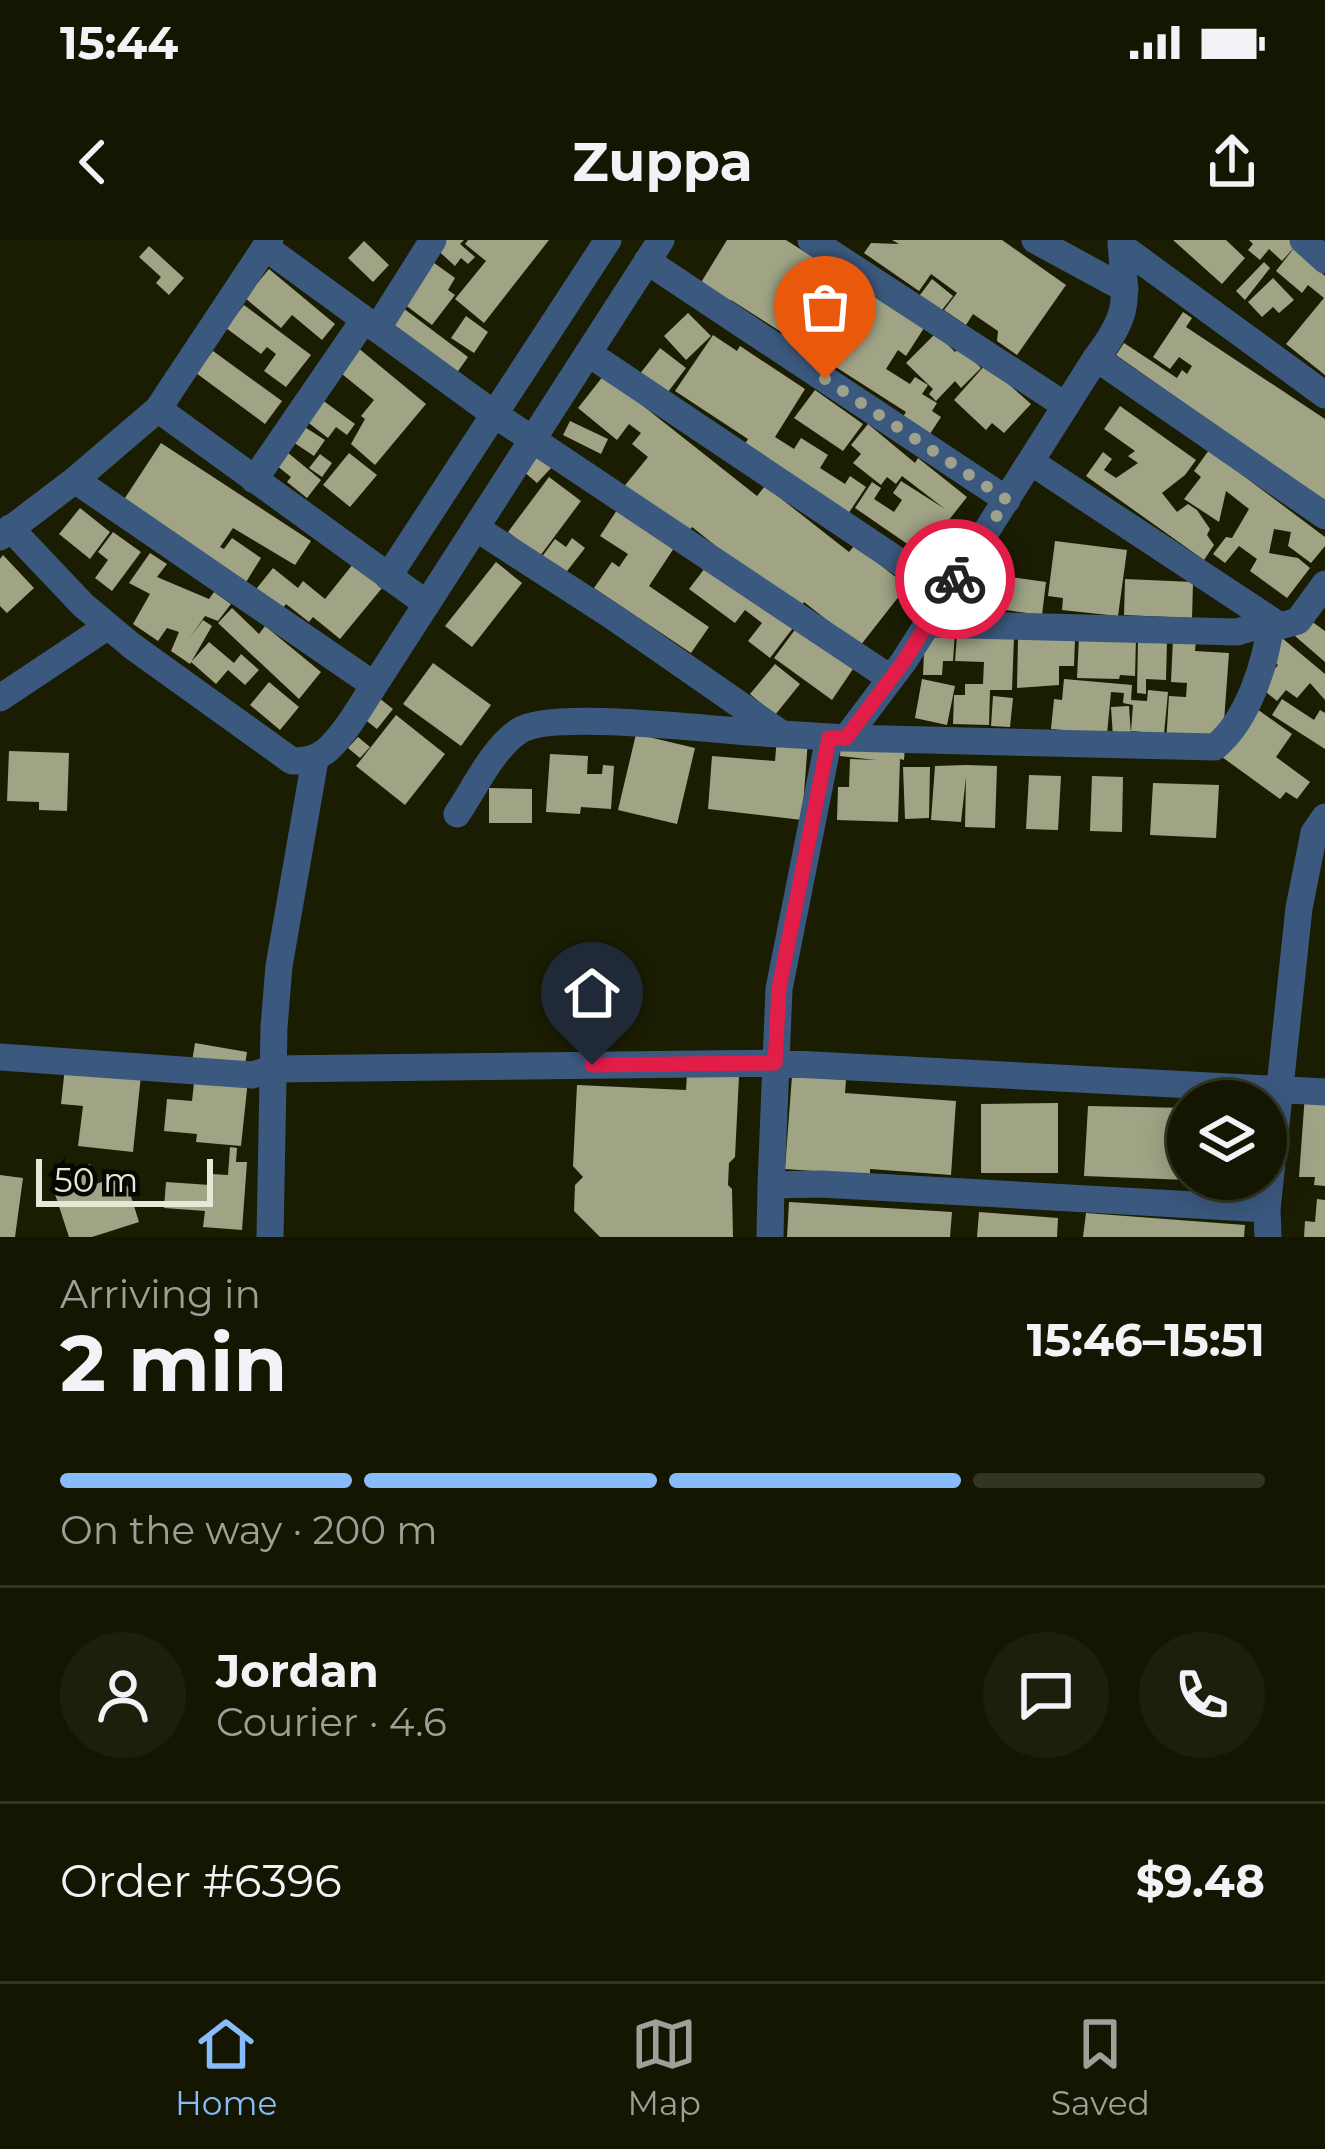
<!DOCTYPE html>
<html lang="en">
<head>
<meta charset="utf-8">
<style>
  :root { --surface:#141602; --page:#1d1f0c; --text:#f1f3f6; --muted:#9d9f99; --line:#333524; --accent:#87bbfb }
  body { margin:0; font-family:Montserrat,sans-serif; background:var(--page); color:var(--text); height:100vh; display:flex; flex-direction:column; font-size:45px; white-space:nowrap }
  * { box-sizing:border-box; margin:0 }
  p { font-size:39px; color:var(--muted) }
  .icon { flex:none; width:66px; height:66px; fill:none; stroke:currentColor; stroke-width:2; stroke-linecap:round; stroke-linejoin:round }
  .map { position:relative; height:997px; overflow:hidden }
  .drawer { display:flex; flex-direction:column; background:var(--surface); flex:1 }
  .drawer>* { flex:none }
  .fabs { position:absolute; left:1167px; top:840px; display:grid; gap:24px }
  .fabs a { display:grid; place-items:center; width:120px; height:120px; border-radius:50%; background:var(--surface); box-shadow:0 6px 30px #0003,0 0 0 3px var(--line); font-size:60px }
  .scale { position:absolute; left:36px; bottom:30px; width:177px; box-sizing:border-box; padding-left:12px; border:6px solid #e6e8d8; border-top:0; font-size:33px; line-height:42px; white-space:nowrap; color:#e6e8d8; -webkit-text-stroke:9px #060701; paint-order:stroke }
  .pin { position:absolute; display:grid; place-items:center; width:102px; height:102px; color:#fff; margin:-123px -51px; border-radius:50% 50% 50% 0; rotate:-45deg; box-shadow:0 0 12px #0007 }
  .pin .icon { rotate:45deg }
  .courier { position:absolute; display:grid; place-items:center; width:120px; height:120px; margin:-60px; border:9px solid #e11d48; border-radius:50%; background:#fff; color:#222; box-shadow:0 3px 15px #0007 }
  .headline em { font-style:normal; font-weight:700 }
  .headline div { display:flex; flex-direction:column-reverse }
  .headline { display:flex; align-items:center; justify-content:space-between; height:204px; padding:0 60px }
  h1 { font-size:78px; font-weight:700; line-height:90px }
  .bar { display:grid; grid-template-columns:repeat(4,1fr); gap:18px 12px; align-content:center; height:144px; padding:0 60px }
  .bar i { height:15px; border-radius:9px; background:var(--line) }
  .bar .selected { background:var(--accent) }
  .bar p { grid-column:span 4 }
  .line { display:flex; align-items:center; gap:30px; padding:0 60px; border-top:3px solid var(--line) }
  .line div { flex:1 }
  .round { display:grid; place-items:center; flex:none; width:126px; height:126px; border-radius:63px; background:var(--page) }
  .status { display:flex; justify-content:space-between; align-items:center; height:84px; padding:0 60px; background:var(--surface); direction:ltr }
  .status svg { height:33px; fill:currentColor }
  header { display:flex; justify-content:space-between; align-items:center; height:156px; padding:0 60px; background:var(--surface); font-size:54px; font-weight:700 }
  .tab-bar { display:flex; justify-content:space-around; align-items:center; height:168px; border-top:3px solid var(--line); background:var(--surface); font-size:33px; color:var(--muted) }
  .tab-bar a { display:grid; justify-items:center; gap:6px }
  .tab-bar .selected { color:var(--accent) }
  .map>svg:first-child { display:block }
  .building { fill:#a0a485 }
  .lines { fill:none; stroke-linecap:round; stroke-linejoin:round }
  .minor { stroke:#3b597f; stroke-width:27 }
  .done { stroke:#9fa18d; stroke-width:12; stroke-dasharray:0 21.6 }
  .route { stroke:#e11d48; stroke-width:15 }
</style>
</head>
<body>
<div class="status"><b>15:44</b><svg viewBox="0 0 49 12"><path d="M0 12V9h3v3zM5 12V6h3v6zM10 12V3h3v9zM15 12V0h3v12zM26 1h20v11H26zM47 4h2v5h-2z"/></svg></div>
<header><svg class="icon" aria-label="back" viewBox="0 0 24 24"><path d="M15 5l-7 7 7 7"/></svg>Zuppa<svg class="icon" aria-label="share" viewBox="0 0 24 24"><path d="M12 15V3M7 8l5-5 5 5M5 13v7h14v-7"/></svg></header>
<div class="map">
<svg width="1325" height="997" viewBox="0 0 1325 997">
  <rect width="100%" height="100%" fill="#1b1d03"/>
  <path class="building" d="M440,0H464L460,4L475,17L468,24L461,18L455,26L434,7Z
    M468,0H549L484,83L455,59L486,21L465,4Z
    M727,0H786L924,88L906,116L898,110L886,129L910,144L915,137L928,145L922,154L937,163L932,171L941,177L926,200L899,183L906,172L731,60L726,67L697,49Z
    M892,0H1002L1066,45L1017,115L997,101L998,91L973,74L966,85L944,70L957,53L931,34L919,51L864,13L871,3L899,4Z
    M1173,0H1226L1245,18L1222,44Z
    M1249,0H1294L1298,3L1282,21L1269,9L1260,20L1248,10L1253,4Z
    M364,1L389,25L373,42L348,18Z
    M149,6L184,38L169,55L156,43L161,37L139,17Z
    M1294,8L1325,36V135L1286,104L1324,58L1308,45L1302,53L1276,31Z
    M430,20L455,38L448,50L455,55L432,85L400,61Z
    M1264,22L1270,28L1245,60L1236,51Z
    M269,29L335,84L322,100L292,75L281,88L245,58Z
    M1273,38L1294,60L1279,73L1273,67L1262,77L1248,62Z
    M932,39L953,56L938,75L917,59Z
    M244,65L311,115L286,147L264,131L276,114L267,107L261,114L226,88Z
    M399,65L468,117L456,134L386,84Z
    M1183,72L1192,78L1186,87L1325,179V262L1116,115L1124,103L1177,138L1182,130L1187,134L1192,126L1179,117L1170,129L1153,117Z
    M688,73L711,96L686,120L664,96Z
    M466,76L488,92L474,113L451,98Z
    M936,93L955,112L960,107L981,128L961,148L955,141L936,161L929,154L933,149L906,123Z
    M713,95L737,111L740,106L805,149L775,197L794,209L801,198L828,215L820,228L845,244L850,236L866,247L848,274L744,205L748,199L675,151Z
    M357,107L426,164L375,225L351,204L365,179L361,176L374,160L337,130Z
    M660,108L686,128L665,156L639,135Z
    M213,111L282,161L265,184L196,133Z
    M986,124L1031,164L1004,193L992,183L986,190L954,160Z
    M604,135L757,256L765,246L849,312L855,305L907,346L860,406L804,362L798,371L692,287L684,297L622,249L648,217L632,204L641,193L629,184L617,200L578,168Z
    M815,150L863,184L843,211L794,178Z
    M321,159L355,184L347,195L336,187L328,198L305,180Z
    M1120,166L1196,220L1185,235L1162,253L1177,272L1188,264L1197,270L1210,289L1207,295L1214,305L1204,320L1086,236L1103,212L1112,219L1104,230L1116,238L1138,223L1128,216L1135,211L1104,189Z
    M570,181L608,199L601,214L563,195Z
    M300,184L325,200L314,216L290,200Z
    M868,184L915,223L918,218L967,257L922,314L855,268L872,242L881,248L874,259L894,272L902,260L893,253L901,241L945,269L902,236L896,244L887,237L881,245L853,223L861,214L851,205Z
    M161,203L311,301L295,325L233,288L220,307L224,309L232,298L261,318L243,347L123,261Z
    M1209,210L1325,297V306L1311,323L1288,306L1291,292L1274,289L1269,313L1298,318L1310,328L1287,358L1250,331L1257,319L1239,306L1225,323L1213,314L1226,297L1232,298L1249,269L1226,251L1219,282L1184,259L1201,237L1194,231Z
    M287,212L321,240L307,258L287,242L291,237L276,225Z
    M349,213L377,235L350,267L323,245Z
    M320,214L332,223L322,237L309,228Z
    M539,215L552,227L537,243L523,231Z
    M549,237L581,261L540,316L508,292Z
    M80,268L110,292L90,319L59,294Z
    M617,270L674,308L649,346L709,387L691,413L594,348L612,322L619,327L628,314L600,296Z
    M113,292L141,312L112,351L95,338L108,320L98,312Z
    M572,298L585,308L564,335L541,318L555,299L566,307Z
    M1055,301L1127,310L1118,376L1062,370L1063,358L1048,356Z
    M150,313L167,324L157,337L209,359L214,352L231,364L218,381L205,376L189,399L203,380L212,386L190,424L171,411L179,392L167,388L158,401L133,384L150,354L129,343Z
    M3,315L34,348L7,373L0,366V319Z
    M496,322L522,343L472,407L445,386Z
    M353,324L382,348L340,399L313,377L309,382L286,364L278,374L253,353L273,328L298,348L303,341L325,359Z
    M708,324L793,388L770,418L748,401L762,383L745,370L735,383L689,349Z
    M1005,333L1003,370L968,371L967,334Z
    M1010,337L1046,342L1042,375L1006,370Z
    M1125,339L1193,342L1192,378L1124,375Z
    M232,368L259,394L265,386L321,432L299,459L218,383Z
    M1307,378L1325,391V422L1295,396Z
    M797,387L853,429L832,460L774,418Z
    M925,390L955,392L953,421H943L942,435H923Z
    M957,395L1014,397L1012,450H990L989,485L953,484L954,455H965V444H983L984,422L955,421Z
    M1079,396L1136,397L1135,436L1120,435L1119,439L1077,438Z
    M1018,398L1075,399L1074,426H1059V445L1017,448Z
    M1282,398L1325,434V460L1310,443L1297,458L1286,450L1277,461L1260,447L1278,425L1267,415Z
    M1138,399H1167L1166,440L1146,439V454L1137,453Z
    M1173,399L1196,400L1195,411L1229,413L1223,495L1166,504L1169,456L1186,457L1187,443L1171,442Z
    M209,402L234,423L241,414L259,430L245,445L228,430L216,444L191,422Z
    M433,423L491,465L461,506L403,464Z
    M775,424L800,444L775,475L750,454Z
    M922,439L955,446L947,485L915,478Z
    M1064,439L1132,445L1131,460L1147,461L1148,450L1168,452L1164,494L1131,491L1133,465L1123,463L1124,453L1111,452L1107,494L1051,489L1054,459L1062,460Z
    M269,442L299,467L280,490L250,465Z
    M993,456L1013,458L1010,487L991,486Z
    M379,458L393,469L377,489L363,478Z
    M1282,459L1314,480L1320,470L1325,473V509L1272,475Z
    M1129,466L1131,496L1113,497L1111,467Z
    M1257,469L1292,494L1276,517L1310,542L1297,559L1286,552L1280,559L1222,517Z
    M396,475L445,514L405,565L356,526Z
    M636,494L695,508L677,584L618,570Z
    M358,497L370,507L360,518L348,508Z
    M777,497L808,500L802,580L708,569L712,516L775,521Z
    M841,502L905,505L904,520L900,519L898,582L837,580L838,547H849L850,519L876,520L840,516Z
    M9,511L69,513L67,571L39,570V562L7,561Z
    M550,514L588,516L587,534H602L603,525L614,526L611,569L581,567L580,574L546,572Z
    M966,525L997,526L995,588L965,587L966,537L961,582L931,580L935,526Z
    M903,527H930L929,578L905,579Z
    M1029,535L1061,536L1058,590L1026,589Z
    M1092,536L1123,537L1122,592L1090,591Z
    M1153,543L1219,545L1216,598L1150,595Z
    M489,548L532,549V583H489Z
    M195,803L247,812L244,831L192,822Z
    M65,827L141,835L133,912L78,906L83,866L61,864Z
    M195,834L248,840L241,906L196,902L197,894L164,891L167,859L192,861Z
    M687,834L739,836L735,917L729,923L728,945L732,949L733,997H600L574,971L575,945L583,937L573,926L577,845L686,850Z
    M792,836L846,840L845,853L956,861L951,935L870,929V935L785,929Z
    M1305,854L1325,856V946L1314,945L1315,937H1299Z
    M1058,863V933H981V864Z
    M1088,866L1188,868V940L1084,936Z
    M230,907L237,908L236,922H247L242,990L203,987L205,971L164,968L166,942L210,945L211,934L228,935Z
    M90,924L96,944L124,934L139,982L92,997H69L54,951L69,946L65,932Z
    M0,935L23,938L15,997H0Z
    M1317,959L1325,960V997H1304L1305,981L1315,982Z
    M789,962L952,972L950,997H787Z
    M979,972L1058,978L1057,997H977Z
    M1086,973L1245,985L1244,997H1083Z"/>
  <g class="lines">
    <path class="minor" d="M811,0L1066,166
      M1035,0L1125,49
      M1303,0L1325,20
      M1121,6L1325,155
      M265,7L494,174L890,438
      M647,21L1007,260
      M377,89L433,0
      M588,113L946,353
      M1096,118L1325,276
      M158,169L427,364
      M1031,222L1280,386L1298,381L1325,344
      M75,240L374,445
      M254,240L364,80
      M10,288L83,365L132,406L292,521C322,522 333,506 350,483L661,0
      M476,288L612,376L782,494L846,498L904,421L1096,118C1134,69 1124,57 1121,0
      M0,297L75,240L158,169L270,0
      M388,337L608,0
      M927,384L1237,392L1271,382
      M0,458L108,386
      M846,498L1215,507C1248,480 1266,423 1271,382
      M457,574C475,548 492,509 519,491C552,468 732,493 782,494
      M0,817L252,835L273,829L775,823L1325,852
      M771,945L779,749L829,498
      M1267,969L1299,668L1314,593L1325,577
      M270,997L274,787L279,726L315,520
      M770,997L771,945L821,944L1267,969L1268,997"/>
  </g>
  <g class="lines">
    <path class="done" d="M825,139L1007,260L955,339"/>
    <path class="route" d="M592,825L775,823L779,748L829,498H846L904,421L955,339"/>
  </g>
</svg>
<div class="fabs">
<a><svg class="icon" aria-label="layers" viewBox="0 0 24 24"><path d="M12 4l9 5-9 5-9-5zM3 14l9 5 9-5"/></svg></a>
</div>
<div class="scale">50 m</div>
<div class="pin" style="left:825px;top:139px;background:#ea580c"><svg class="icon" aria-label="bag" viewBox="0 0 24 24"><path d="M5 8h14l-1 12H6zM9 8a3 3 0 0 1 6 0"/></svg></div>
<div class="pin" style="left:592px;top:825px;background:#1f2937"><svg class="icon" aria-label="home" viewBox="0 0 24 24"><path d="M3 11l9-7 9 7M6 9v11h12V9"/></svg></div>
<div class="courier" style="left:955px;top:339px"><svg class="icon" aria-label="bike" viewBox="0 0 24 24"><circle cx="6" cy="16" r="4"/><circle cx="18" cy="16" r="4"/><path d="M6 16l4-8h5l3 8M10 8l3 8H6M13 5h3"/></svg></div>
</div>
<section class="drawer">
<div class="headline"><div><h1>2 min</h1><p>Arriving in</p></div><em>15:46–15:51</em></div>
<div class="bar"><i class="selected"></i><i class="selected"></i><i class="selected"></i><i></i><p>On the way · 200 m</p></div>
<div class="line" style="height:216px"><a class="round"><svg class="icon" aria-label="person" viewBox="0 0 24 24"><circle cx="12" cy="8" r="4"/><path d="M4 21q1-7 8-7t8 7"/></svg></a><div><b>Jordan</b><p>Courier · 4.6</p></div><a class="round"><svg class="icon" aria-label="chat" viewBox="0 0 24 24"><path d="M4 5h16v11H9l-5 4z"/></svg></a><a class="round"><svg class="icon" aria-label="phone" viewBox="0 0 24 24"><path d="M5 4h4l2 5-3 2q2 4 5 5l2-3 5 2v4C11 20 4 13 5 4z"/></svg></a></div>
<div class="line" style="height:156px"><div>Order #6396</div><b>$9.48</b></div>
</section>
<nav class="tab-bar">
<a class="selected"><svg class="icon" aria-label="home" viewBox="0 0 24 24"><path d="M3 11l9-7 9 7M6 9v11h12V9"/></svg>Home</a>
<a><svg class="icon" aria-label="map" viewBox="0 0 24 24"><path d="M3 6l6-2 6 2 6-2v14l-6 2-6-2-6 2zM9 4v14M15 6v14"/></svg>Map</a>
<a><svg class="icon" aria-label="saved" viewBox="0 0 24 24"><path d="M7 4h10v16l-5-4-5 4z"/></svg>Saved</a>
</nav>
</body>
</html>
